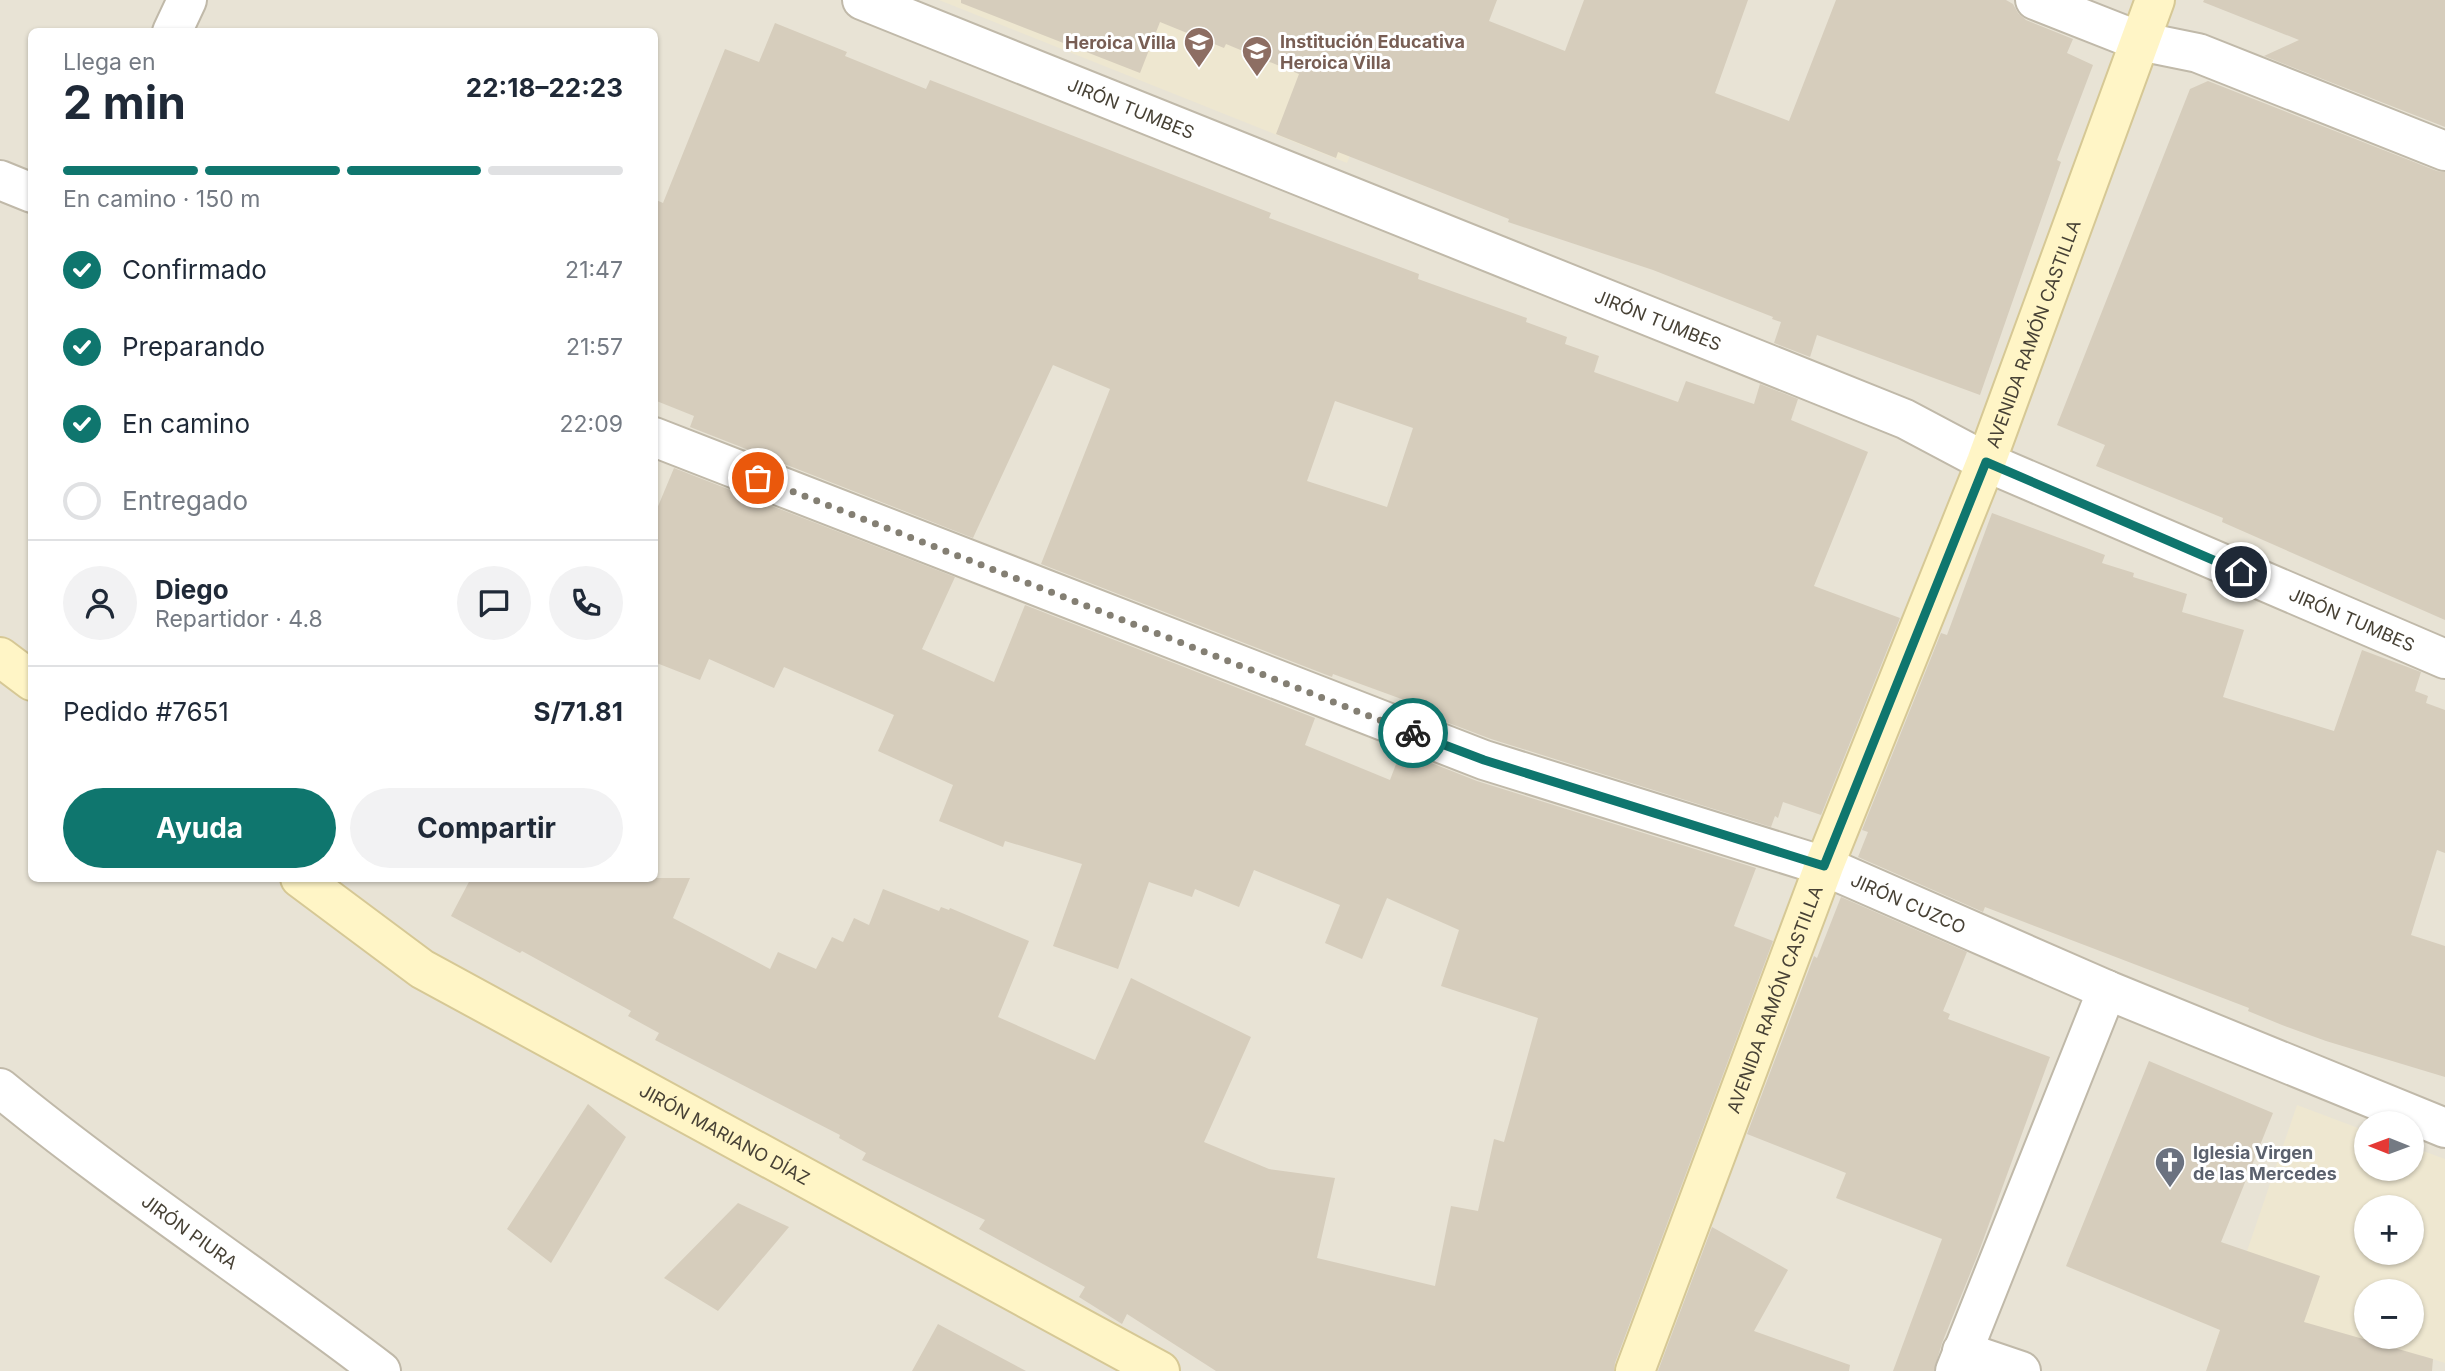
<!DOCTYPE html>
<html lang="es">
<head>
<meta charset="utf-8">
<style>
  :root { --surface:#fff; --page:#f2f2f3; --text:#1f2937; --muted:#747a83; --line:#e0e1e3; --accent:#0f766e }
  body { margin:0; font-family:Inter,sans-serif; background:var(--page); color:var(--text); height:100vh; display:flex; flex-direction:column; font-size:26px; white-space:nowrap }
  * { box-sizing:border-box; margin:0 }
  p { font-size:23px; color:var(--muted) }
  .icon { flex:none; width:38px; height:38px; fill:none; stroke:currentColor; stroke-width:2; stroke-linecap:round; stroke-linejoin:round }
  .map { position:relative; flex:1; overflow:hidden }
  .sheet { position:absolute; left:28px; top:28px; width:630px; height:854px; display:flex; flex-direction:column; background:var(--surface); border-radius:10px; box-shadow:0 2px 5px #0004 }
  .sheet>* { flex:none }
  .needle { width:46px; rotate:271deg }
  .controls { position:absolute; left:2354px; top:1111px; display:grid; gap:14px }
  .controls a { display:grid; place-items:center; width:70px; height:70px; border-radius:50%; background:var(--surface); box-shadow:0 2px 5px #0004; font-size:35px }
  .pin { position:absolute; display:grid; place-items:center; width:60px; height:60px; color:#fff; margin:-30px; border:4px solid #fff; border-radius:50%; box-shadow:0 2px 7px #0007 }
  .courier { position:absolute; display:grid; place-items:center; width:70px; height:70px; margin:-35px; border:5px solid #0f766e; border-radius:50%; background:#fff; color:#222; box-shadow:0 2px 9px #0007 }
  .headline em { font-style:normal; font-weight:700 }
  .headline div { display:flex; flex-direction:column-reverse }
  .headline { display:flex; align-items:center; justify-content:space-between; height:119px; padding:0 35px }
  h1 { font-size:46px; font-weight:700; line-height:52px }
  .bar { display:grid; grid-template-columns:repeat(4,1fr); gap:10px 7px; align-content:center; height:84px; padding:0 35px }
  .bar i { height:9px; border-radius:5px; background:var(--line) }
  .bar .current { background:var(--accent) }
  .bar p { grid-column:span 4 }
  .line { display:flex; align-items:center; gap:18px; padding:0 35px; border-top:2px solid var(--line) }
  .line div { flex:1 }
  .round { display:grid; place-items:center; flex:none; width:74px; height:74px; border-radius:37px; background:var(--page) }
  ol { padding:0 35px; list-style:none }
  li { display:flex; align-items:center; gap:21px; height:77px }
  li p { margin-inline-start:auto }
  li .icon { padding:7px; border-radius:50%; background:var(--accent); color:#fff; stroke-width:4 }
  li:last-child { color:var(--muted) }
  li i { width:38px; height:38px; border:4px solid var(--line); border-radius:50% }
  .primary-button { display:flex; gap:14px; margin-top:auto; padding:14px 35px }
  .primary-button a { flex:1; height:80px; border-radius:42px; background:var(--accent); color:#fff; font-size:28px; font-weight:700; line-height:80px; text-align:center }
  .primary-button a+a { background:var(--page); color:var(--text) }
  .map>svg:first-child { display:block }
  .residential { fill:#e8e3d5; fill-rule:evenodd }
  .education { fill:#eee7d0; fill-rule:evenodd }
  .building { fill:#d6cdbc; fill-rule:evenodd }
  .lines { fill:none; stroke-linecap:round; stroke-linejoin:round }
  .street-casing { stroke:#c0b9a9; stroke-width:42 }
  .secondary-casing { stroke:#d6c895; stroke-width:42 }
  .street { stroke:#fff; stroke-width:38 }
  .secondary { stroke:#fff5c6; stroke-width:38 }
  .done { stroke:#847f73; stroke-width:7; stroke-dasharray:0 12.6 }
  .route { stroke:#0f766e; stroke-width:9 }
  .labels { text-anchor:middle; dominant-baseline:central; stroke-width:6; stroke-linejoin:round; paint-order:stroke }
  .education-label { font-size:18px; font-weight:bold; fill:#785e54; stroke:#fff; text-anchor:start }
  .street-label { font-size:18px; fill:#474135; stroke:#fff }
  .worship-label { font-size:18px; font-weight:bold; fill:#5b616d; stroke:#fff; text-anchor:start }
</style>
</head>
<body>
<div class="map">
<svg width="2445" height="1371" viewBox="0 0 2445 1371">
  <rect width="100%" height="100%" fill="#f4f1e7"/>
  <path class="residential" d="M0,0H2445V1371H0ZM32,32H654V878H32ZM2366,1124H2412V1169H2366ZM2366,1208H2412V1253H2366ZM2366,1292H2412V1337H2366Z"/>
  <path class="education" d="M939,0H1412L1347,163Z
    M2297,1105L2366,1131V1169H2412V1147L2445,1159V1363L2423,1356L2418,1371H2206ZM2366,1208H2412V1253H2366ZM2366,1292H2412V1337H2366Z"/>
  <path class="building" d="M961,0H1497L1489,21L1565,51L1584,0H1748L1715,93L1789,121L1836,0H2006L2013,4L2018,13L2026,20L2073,39L2067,53L2093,65L2057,160L2061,162L1980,395L1817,335L1810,357L1774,343L1781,322L1772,319L1773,317L1653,270L1508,222L1509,219L1338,152L1336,158L1276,134L1299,74L1226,44L1224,48L1160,22L1140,73L961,3Z
    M2204,0H2445V127L2264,56L2299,40L2203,2Z
    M775,23L847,52L845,56L926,89L930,80L1271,213L1269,218L1419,274L1418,279L1527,318L1526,322L1567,337L1565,344L1599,356L1594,372L1678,402L1686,381L1754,404L1760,384L1798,399L1791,420L1868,452L1814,586L1900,618L1821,815L1783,802L1778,818L1775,816L1771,827L1491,739L1417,711L1419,706L1407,701L1333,674L1332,677L1041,564L1110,389L1053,365L973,538L690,427L694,416L654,400V199L663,203L725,49L759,62ZM1335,401L1413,428L1387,507L1307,481Z
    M2208,81L2437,171L2445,172V620L2222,522L2223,518L2096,466L2105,445L2057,425L2190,89Z
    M674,468L955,577L922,649L994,682L1025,605L1315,718L1305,745L1390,780L1401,751L1477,781L1756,868L1734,926L1773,941L1615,1363L1614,1371H1216L1127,1314L1122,1324L1079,1297L1085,1287L979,1229L985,1220L862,1160L866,1153L839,1138L840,1135L655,1040L659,1033L628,1016L631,1011L522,951L520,953L451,916L471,878H690L673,918L770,969L778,952L816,969L832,937L843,942L854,918L869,925L883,889L939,911L941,907L949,910L950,908L1029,941L998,1017L1095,1060L1131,978L1251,1037L1204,1142L1269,1169L1335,1178L1317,1258L1435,1286L1451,1206L1478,1211L1494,1139L1504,1142L1538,1018L1441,986L1459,930L1387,898L1362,959L1325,943L1340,905L1254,870L1239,907L1195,889L1192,897L1149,882L1118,969L1053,946L1082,864L1005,841L1003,847L939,821L953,785L878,751L894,715L784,667L774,688L709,659L700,680L654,662V516Z
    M1992,513L2105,555L2102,563L2134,573L2133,577L2187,594L2182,612L2244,630L2223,697L2334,731L2362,650L2421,672L2415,691L2428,696L2426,703L2445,710V853L2437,850L2411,935L2445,946V1077L2326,1041L2282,1025L2248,1011L2249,1008L1985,907L1983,912L1858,857L1868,832L1862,830L1941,633L1947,635Z
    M1841,897L1967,952L1943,1011L1950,1014L1948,1019L2050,1057L1978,1254L1942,1343L1934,1371H1893L1942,1239L1836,1198L1846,1173L1747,1134L1814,956L1817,958Z
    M2149,1061L2273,1113L2221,1242L2320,1276L2304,1322L2433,1359L2432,1371H2206L2220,1330L2066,1266Z
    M588,1104L626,1137L551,1263L507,1229Z
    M738,1203L789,1227L718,1311L664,1278Z
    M1712,1227L1788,1270L1754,1331L1850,1365L1849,1371H1658Z
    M938,1324L1026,1371H912Z"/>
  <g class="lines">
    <g class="street-casing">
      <g id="street">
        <path id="s1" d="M862,0L1905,419L1986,462L2445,659"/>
        <path d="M2035,0L2139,41L2198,53L2445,151"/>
        <path d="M172,32L187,0"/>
        <path d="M0,180L32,193"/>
        <path id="s2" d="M654,437L1484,760L1824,866L2107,990L2445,1128"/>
        <path id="s3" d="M0,1088C122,1188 255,1275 381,1371"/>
        <path d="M1962,1351L2021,1371"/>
        <path d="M1955,1371L2107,990"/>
      </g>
    </g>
    <g class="secondary-casing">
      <g id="secondary">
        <path d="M0,657L32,681"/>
        <path id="s4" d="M300,878L422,969L1160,1371"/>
        <path id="s5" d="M1635,1371L1824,866L1986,462L2155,0"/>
      </g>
    </g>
    <use href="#street" class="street"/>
    <use href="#secondary" class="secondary"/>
  </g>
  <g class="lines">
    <path class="done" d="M758,478L1413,733"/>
    <path class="route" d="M1413,733L1484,760L1824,866L1986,462L2241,572"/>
  </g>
  <defs>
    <g id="school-pin" transform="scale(1.575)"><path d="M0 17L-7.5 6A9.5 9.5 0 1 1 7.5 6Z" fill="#8d6e63" stroke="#fff"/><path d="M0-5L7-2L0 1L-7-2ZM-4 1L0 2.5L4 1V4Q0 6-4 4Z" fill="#fff"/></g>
    <g id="church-pin" transform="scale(1.575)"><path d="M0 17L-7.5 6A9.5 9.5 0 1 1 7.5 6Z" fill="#6b7280" stroke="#fff"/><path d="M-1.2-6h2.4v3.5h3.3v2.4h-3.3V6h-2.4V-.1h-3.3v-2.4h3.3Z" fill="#fff"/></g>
  </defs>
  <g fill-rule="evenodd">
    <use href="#school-pin" x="1199" y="42"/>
    <use href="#school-pin" x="1257" y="51"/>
    <use href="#church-pin" x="2170" y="1162"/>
  </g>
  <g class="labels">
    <g class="education-label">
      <text x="1280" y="41">Institución Educativa<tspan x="1280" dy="21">Heroica Villa</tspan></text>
      <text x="1176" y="42" text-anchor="end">Heroica Villa</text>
    </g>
    <g class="street-label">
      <text stroke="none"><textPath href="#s1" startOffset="290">JIRÓN TUMBES</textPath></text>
      <text stroke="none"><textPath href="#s1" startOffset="858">JIRÓN TUMBES</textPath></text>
      <text stroke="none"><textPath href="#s5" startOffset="1111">AVENIDA RAMÓN CASTILLA</textPath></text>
      <text stroke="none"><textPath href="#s1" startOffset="1614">JIRÓN TUMBES</textPath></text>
      <text stroke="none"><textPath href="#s2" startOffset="1339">JIRÓN CUZCO</textPath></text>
      <text stroke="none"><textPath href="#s5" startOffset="397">AVENIDA RAMÓN CASTILLA</textPath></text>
      <text stroke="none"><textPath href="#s4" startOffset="497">JIRÓN MARIANO DÍAZ</textPath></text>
      <text stroke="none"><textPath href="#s3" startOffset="238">JIRÓN PIURA</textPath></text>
    </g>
    <g class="worship-label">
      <text x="2193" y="1152">Iglesia Virgen<tspan x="2193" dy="21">de las Mercedes</tspan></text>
    </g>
  </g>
</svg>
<div class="controls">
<a><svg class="needle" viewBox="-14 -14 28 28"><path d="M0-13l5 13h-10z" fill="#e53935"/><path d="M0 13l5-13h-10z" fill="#747a83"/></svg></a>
<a>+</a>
<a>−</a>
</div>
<div class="pin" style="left:758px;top:478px;background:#ea580c"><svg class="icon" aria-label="bag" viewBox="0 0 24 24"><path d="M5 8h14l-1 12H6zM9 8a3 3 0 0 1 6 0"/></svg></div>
<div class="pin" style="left:2241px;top:572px;background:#1f2937"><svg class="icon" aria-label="home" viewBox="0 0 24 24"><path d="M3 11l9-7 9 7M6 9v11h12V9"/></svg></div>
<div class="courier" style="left:1413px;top:733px"><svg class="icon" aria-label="bike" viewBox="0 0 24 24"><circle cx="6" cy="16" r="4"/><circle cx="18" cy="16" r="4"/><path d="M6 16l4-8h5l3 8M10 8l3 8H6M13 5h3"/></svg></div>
<section class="sheet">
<div class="headline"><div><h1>2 min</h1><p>Llega en</p></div><em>22:18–22:23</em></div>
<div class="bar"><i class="current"></i><i class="current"></i><i class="current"></i><i></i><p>En camino · 150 m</p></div>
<ol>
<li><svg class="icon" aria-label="check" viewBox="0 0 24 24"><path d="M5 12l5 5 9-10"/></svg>Confirmado<p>21:47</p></li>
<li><svg class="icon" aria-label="check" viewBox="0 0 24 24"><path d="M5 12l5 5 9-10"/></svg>Preparando<p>21:57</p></li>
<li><svg class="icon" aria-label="check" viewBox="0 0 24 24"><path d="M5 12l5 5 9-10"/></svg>En camino<p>22:09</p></li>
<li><i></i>Entregado</li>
</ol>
<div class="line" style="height:126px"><a class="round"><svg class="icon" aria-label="person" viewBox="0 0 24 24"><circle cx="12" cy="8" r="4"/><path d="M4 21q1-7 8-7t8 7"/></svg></a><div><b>Diego</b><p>Repartidor · 4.8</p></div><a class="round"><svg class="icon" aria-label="chat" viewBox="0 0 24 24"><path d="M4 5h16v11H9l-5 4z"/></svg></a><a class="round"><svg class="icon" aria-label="phone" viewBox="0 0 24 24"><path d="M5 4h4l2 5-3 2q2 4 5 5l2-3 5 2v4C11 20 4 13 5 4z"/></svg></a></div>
<div class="line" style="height:91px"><div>Pedido #7651</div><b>S/71.81</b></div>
<div class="primary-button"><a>Ayuda</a><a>Compartir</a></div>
</section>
</div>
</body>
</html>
